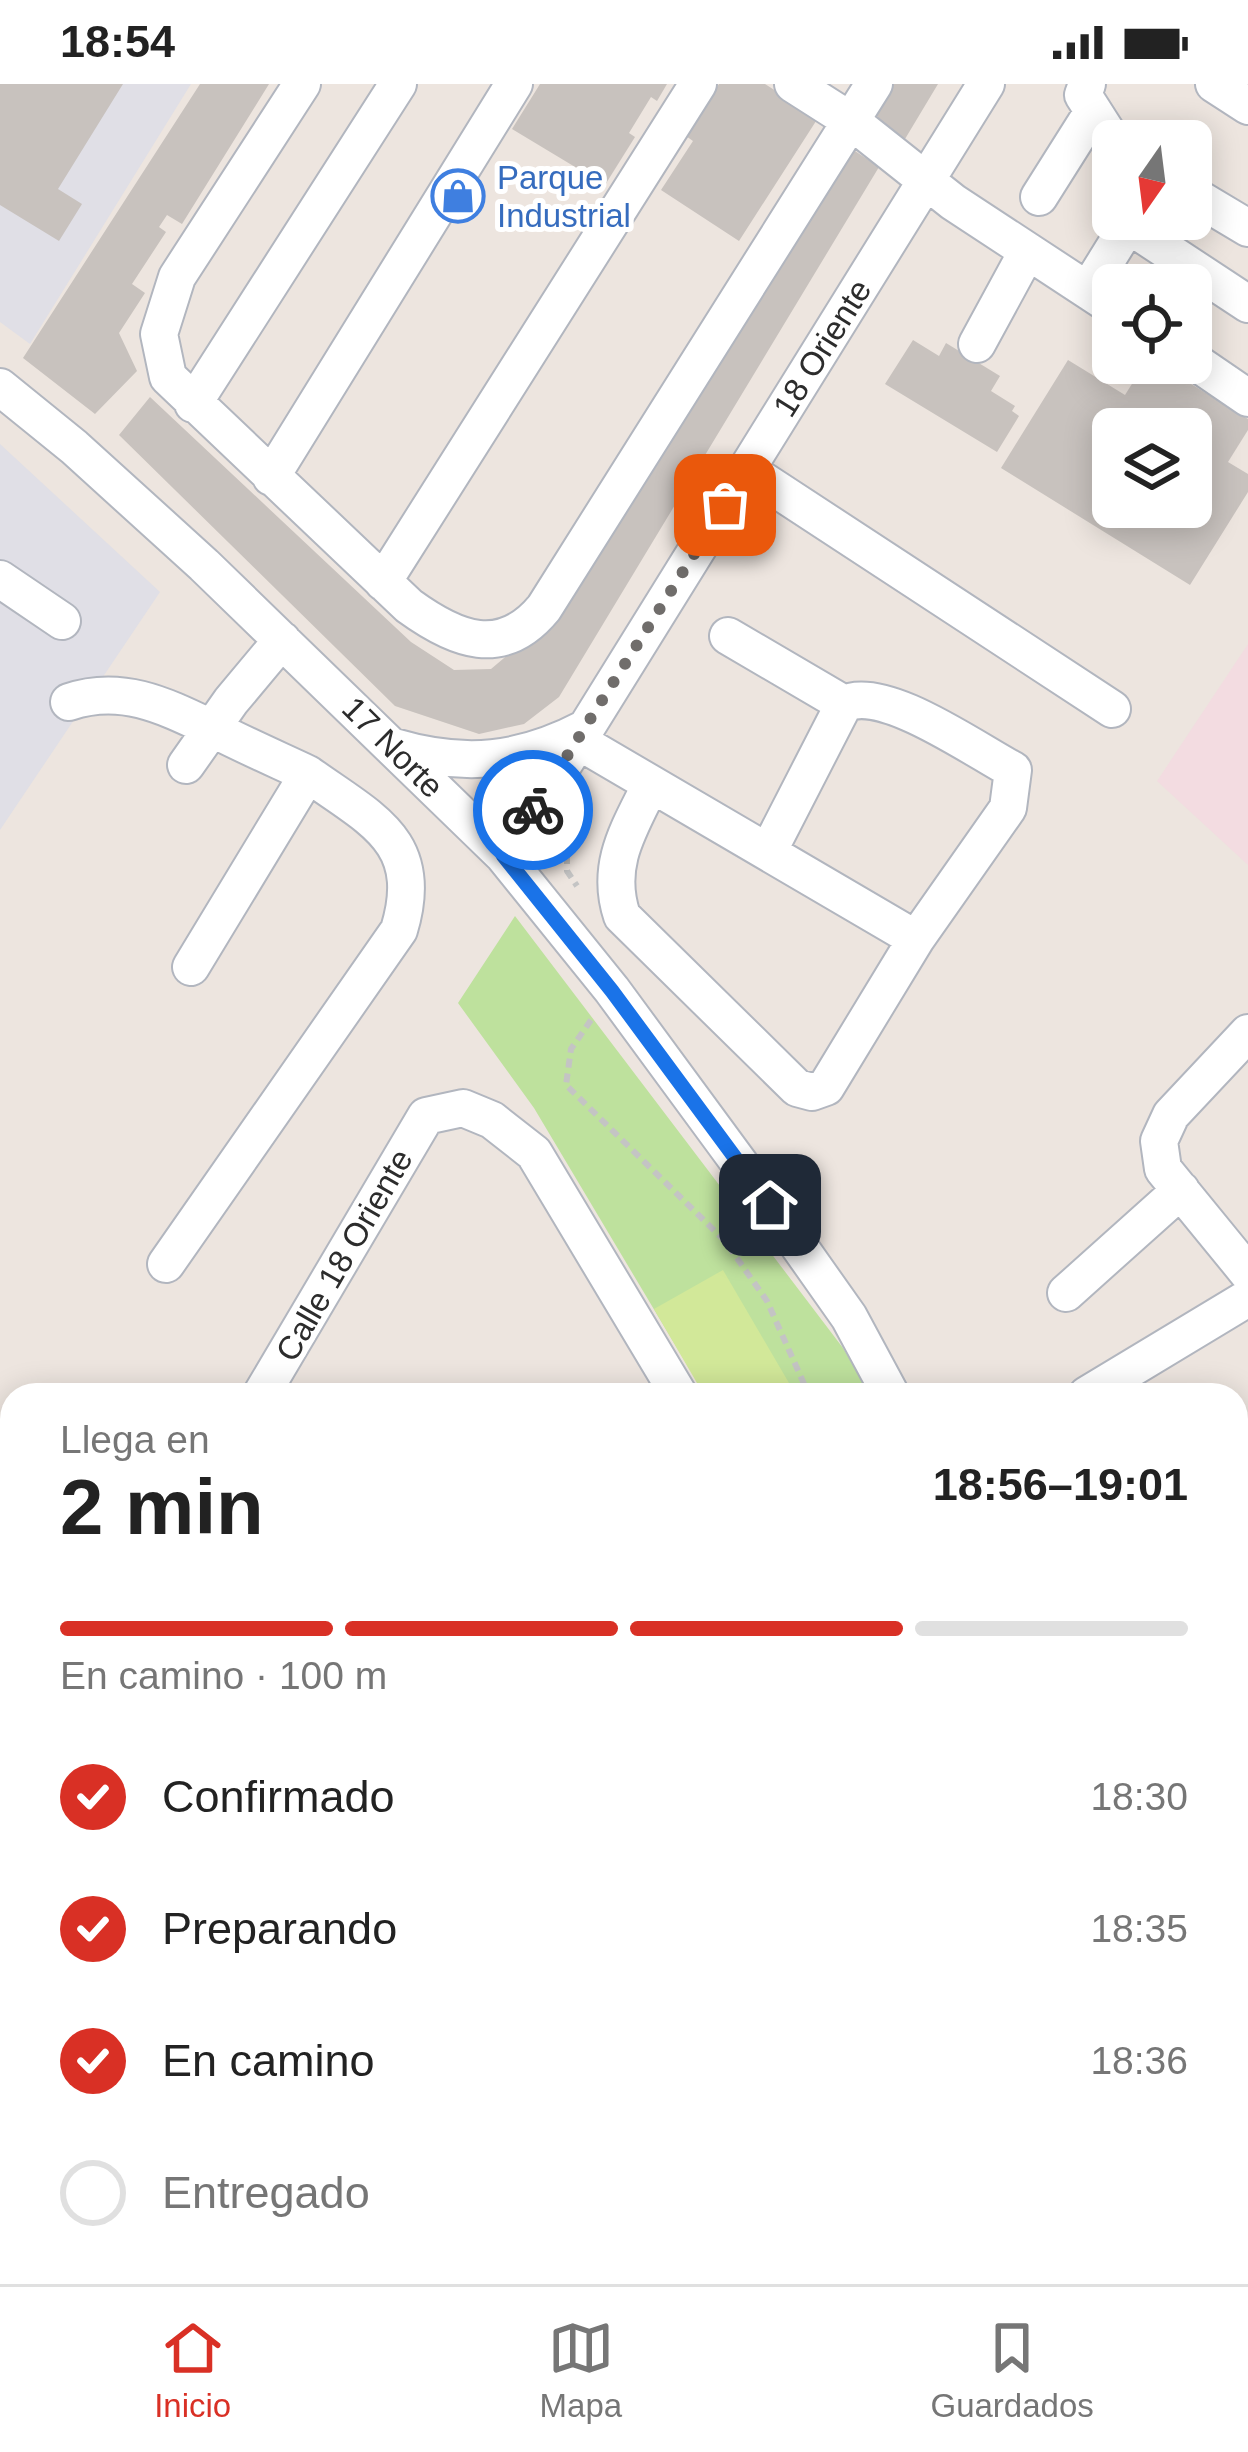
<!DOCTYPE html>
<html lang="es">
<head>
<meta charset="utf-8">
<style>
  :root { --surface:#fff; --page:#f6f6f6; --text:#222; --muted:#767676; --line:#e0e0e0; --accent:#d93025 }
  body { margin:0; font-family:Helvetica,sans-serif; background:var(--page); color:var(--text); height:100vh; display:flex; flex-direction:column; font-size:45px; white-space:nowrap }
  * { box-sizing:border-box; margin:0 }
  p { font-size:39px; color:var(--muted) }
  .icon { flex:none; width:66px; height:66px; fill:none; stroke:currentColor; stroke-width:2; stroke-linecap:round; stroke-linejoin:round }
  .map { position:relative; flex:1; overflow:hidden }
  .drawer { position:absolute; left:0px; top:1299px; width:1248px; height:903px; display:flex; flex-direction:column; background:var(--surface); border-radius:36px 36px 0 0; box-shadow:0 6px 30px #0003 }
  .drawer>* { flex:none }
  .needle { width:78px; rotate:194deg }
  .fabs { position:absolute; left:1092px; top:36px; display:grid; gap:24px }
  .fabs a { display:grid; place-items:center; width:120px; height:120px; border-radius:18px; background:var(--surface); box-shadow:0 6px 30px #0003; font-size:60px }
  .pin { position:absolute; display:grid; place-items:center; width:102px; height:102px; color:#fff; margin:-51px; border-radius:24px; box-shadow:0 6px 18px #0006 }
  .courier { position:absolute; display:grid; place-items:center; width:120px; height:120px; margin:-60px; border:9px solid #1a73e8; border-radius:50%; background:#fff; color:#222; box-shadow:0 3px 15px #0007 }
  .overview em { font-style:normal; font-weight:700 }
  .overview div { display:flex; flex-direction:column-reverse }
  .overview { display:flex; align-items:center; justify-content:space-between; height:204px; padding:0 60px }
  h1 { font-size:78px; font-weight:700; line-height:90px }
  .bar { display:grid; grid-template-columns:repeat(4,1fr); gap:18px 12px; align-content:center; height:144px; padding:0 60px }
  .bar i { height:15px; border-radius:9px; background:var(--line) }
  .bar .on { background:var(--accent) }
  .bar p { grid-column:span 4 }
  ol { padding:0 60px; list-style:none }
  li { display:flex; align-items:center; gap:36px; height:132px }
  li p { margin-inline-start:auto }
  li .icon { padding:12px; border-radius:50%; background:var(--accent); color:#fff; stroke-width:4 }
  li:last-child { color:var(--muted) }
  li i { width:66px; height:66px; border:6px solid var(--line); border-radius:50% }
  .status { display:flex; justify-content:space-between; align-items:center; height:84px; padding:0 60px; background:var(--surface); direction:ltr }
  .status svg { height:33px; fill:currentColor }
  .tabs { display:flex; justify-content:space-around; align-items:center; height:168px; border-top:3px solid var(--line); background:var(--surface); font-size:33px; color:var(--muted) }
  .tabs a { display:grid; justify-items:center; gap:6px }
  .tabs .on { color:var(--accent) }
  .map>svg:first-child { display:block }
  .industrial { fill:#e0dfe6 }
  .medical { fill:#f3dce1 }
  .green { fill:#bee19d }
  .pitch { fill:#d2e899 }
  .building { fill:#c8c2be; fill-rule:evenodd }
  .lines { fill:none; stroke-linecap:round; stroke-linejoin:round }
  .minor-casing { stroke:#b2b6bf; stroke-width:40 }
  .path { stroke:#c4c4c4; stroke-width:6; stroke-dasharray:9 6; stroke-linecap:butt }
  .minor { stroke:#fff; stroke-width:36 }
  .done { stroke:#706d6b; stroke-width:12; stroke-dasharray:0 21.6 }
  .route { stroke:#1a73e8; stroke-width:15 }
  .labels { text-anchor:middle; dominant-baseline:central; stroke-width:10; stroke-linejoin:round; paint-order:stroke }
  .shop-label { font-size:33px; fill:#366cbe; stroke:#fff; text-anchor:start }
  .street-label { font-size:33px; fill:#2c2c2c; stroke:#fff }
</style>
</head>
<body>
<div class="status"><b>18:54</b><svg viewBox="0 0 49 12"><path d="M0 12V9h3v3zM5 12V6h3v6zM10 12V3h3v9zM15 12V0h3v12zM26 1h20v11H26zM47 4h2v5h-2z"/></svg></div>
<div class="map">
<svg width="1248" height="2200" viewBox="0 0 1248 2200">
  <rect width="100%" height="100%" fill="#ede5df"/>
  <path class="industrial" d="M0,0H191L30,260L0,238Z
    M0,360L160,508L0,746Z"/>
  <path class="medical" d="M1248,560V781L1157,697Z"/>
  <path class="green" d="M515,832L843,1264L871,1311H705L534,1024L458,919Z
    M1236,1929L1248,1949V2200H1236L1230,2190H1236Z"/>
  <path class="pitch" d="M723,1186L796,1311H704L654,1225Z"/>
  <path class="building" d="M0,0H123L58,105L82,120L59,157L0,121Z
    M200,0H269L182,140L167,131L159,143L166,148L132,200L145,209L119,249L137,287L95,330L23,274Z
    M540,0H667L657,17L651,13L629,49L635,53L605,101L512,45Z
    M719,0H765L818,34L739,157L661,106L693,57L686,52Z
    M886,0H938L902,60L864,37Z
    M846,61L879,83L559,613L524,640L479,650L395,622L119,351L150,313L411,558L454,586L491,585L550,535Z
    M913,256L939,272L946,259L1000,292L991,307L1015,322L1012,327L1019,332L997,368L885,300Z
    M1068,276L1125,311L1145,279H1157L1248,335V346L1228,378L1248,390V408L1190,501L1001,384ZM1113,345H1191V423H1113Z"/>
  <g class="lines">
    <g class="minor-casing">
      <path id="minor" d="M302,0L177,193L159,250L168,293L409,522C456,556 502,575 544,524L874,0
        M793,0L851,37L953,118L1113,223
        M1087,0L1083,11L1113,58
        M1214,0L1248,22
        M1191,110L1248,144
        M1039,113L1092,29
        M1128,141L1248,220
        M1088,206L1132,135
        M977,260L1027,168
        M1191,275L1248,314
        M0,303L74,363L204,481L503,771L612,906L770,1121L849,1233L891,1311
        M193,320L398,0
        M747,386L1112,625
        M271,393L514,0
        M0,495L62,537
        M383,498L698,0
        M728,552L844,620
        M69,618C122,600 165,622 213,645C244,661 276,675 308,690L191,883
        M578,657L916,855L826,1003L812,1008L797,1004L622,832C605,781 629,745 651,700
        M394,663C465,684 521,678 586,644
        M186,681L231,617L282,556
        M768,768L844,620C883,600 975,666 1013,686L1008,724L916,855
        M503,771L560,686L986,0
        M1248,949L1171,1031L1159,1057L1163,1085L1248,1189
        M166,1180L399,846C426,757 372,736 308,690
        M1066,1209L1181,1106
        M261,1311L426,1032L463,1024L492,1036L534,1069L679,1311
        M1087,1311L1248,1214
        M1236,1456L1248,1476
        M0,1503L12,1496
        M1236,1905L1248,1925
        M0,2028L12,2021
        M514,2190L520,2200
        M80,2200L97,2190
        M439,2200L456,2190
        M808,2200L824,2190
        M1176,2200L1193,2190"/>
    </g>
    <path class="path" d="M567,741V787L577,802
      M591,936L571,965L566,1001L725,1157L767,1217L809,1311
      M1236,1783L1248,1776
      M1236,2016L1248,2010
      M1236,2162L1248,2178"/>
    <use href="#minor" class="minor"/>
  </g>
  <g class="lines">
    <path class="done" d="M533,726L725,421"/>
    <path class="route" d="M533,726L503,771L612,907L770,1121"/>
  </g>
  <defs>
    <g id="shop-ring" transform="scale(2.7)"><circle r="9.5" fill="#fff" stroke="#3f7fe0" stroke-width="1.5"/><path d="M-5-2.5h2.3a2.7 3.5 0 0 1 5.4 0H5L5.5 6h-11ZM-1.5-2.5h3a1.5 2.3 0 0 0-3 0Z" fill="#3f7fe0"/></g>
  </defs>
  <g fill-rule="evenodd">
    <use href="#shop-ring" x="458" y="112"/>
  </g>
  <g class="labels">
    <g class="shop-label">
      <text x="497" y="93">Parque<tspan x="497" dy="38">Industrial</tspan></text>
    </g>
    <g class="street-label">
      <text transform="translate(822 264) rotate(-58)">18 Oriente</text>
      <text transform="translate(393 663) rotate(45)">17 Norte</text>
      <text transform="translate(344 1171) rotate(-60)">Calle 18 Oriente</text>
    </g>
  </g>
</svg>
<div class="fabs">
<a><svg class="needle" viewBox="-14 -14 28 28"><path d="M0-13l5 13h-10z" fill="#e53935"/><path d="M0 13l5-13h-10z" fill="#767676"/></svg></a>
<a><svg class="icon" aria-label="locate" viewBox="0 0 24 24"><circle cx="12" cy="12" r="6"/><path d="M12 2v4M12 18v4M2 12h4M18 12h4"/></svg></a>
<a><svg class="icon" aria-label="layers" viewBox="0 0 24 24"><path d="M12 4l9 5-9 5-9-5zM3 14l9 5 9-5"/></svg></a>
</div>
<div class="pin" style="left:725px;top:421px;background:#ea580c"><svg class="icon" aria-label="bag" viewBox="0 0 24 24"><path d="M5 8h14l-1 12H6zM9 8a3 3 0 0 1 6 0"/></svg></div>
<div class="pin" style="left:770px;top:1121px;background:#1f2937"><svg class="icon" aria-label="home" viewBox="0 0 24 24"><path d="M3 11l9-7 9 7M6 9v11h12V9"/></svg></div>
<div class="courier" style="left:533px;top:726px"><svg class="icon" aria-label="bike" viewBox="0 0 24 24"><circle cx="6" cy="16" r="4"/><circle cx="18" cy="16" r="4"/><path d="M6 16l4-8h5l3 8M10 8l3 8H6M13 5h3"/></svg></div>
<section class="drawer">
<div class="overview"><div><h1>2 min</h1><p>Llega en</p></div><em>18:56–19:01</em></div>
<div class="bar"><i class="on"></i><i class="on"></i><i class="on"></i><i></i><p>En camino · 100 m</p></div>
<ol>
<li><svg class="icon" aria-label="check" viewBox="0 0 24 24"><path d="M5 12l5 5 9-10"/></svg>Confirmado<p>18:30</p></li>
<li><svg class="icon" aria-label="check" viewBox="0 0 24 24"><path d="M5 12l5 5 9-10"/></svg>Preparando<p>18:35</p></li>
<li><svg class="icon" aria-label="check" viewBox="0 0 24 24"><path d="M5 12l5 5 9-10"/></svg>En camino<p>18:36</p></li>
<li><i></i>Entregado</li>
</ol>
</section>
</div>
<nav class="tabs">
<a class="on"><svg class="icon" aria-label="home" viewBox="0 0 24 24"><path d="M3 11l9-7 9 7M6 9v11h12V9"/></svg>Inicio</a>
<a><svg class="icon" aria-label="map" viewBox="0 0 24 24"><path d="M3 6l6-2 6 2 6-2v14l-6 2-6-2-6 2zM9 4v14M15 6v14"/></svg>Mapa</a>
<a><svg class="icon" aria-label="saved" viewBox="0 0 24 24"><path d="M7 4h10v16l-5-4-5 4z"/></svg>Guardados</a>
</nav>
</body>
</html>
